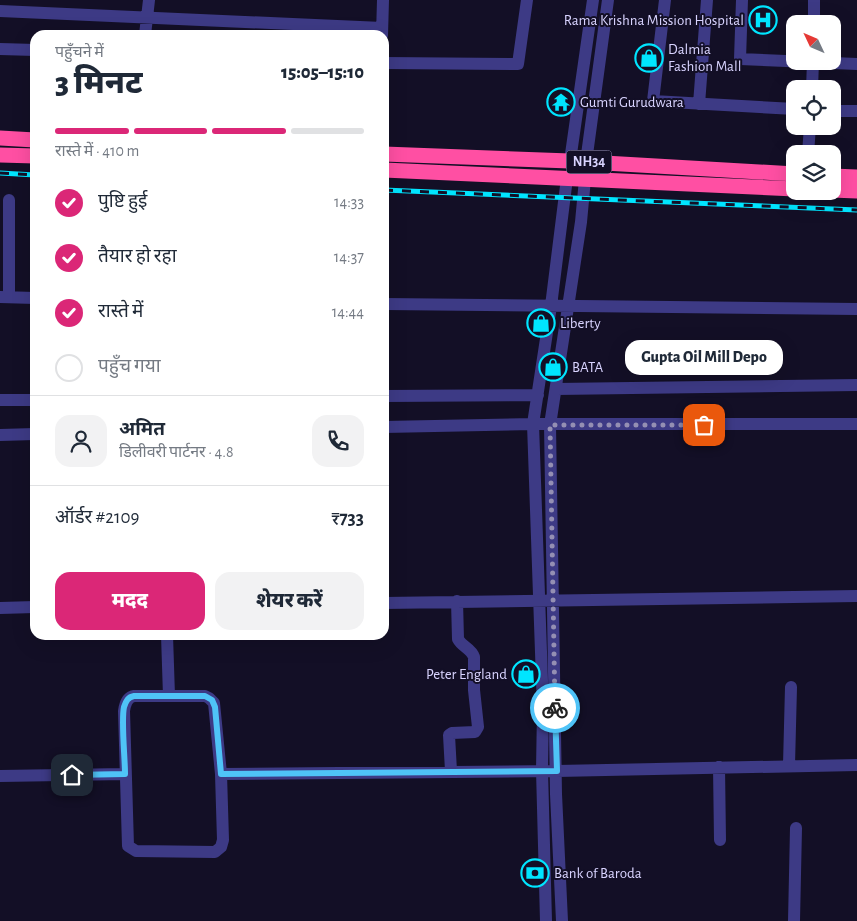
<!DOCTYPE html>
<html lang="hi">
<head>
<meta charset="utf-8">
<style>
  :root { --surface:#fff; --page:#f2f2f3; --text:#1f2937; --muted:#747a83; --line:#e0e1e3; --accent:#db2777 }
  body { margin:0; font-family:"Alegreya Sans","Noto Sans Devanagari",sans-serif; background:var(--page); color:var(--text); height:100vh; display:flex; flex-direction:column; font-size:19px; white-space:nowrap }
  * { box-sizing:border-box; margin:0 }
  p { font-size:16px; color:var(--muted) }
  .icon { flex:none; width:28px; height:28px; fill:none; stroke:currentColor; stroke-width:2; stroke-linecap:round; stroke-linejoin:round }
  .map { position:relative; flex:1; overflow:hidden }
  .panel { position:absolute; left:30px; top:30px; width:359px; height:610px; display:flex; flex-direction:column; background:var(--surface); border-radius:15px; box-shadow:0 5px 20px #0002 }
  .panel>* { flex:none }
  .needle { width:32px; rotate:314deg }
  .buttons { position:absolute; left:786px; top:15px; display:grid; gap:10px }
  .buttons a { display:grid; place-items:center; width:55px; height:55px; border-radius:10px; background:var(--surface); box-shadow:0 5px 20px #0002; font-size:25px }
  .pin { position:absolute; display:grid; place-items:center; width:42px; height:42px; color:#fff; margin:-21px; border-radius:10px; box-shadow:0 2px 8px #0006 }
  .courier { position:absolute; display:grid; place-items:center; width:50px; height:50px; margin:-25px; border:4px solid #4fc3f7; border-radius:50%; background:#fff; color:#222; box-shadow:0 1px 6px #0007 }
  .bubble { position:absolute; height:35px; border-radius:15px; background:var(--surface); box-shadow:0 5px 20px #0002; font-size:16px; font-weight:800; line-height:35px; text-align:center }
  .overview em { font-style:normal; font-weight:800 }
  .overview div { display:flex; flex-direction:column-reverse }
  .overview { display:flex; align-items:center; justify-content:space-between; height:85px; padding:0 25px }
  h1 { font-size:32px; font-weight:800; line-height:38px }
  .bar { display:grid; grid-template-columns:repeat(4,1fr); gap:8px 5px; align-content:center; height:60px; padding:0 25px }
  .bar i { height:6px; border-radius:4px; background:var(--line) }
  .bar .current { background:var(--accent) }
  .bar p { grid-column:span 4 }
  .line { display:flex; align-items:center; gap:12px; padding:0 25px; border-top:1px solid var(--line) }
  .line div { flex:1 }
  .round { display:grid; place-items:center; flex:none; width:52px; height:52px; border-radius:15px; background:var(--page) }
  ol { padding:0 25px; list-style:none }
  li { display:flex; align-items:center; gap:15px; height:55px }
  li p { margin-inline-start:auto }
  li .icon { padding:5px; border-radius:50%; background:var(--accent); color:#fff; stroke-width:4 }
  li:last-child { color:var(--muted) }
  li i { width:28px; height:28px; border:2px solid var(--line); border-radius:50% }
  .action { display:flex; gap:10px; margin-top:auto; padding:10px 25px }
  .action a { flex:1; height:58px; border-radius:15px; background:var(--accent); color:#fff; font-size:20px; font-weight:800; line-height:58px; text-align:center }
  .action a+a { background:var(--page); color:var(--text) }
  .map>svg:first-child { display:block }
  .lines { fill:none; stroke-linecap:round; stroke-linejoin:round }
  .minor { stroke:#3d3a85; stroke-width:12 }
  .highway { stroke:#ff4fa3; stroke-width:15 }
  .rail-casing { stroke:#00e5ff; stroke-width:5 }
  .rail { stroke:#130f26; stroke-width:3; stroke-dasharray:9; stroke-linecap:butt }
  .done { stroke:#948fb3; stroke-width:5; stroke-dasharray:0 9 }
  .route { stroke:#4fc3f7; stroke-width:6 }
  .labels { text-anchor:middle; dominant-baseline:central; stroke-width:4; stroke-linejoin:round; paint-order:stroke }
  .shield { fill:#130f26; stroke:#9e99be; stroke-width:1 }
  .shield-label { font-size:14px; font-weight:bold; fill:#d9d4ff }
  .poi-label { font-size:15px; fill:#d9d4ff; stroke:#130f26; text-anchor:start }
</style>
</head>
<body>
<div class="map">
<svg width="857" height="921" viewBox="0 0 857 921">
  <rect width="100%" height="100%" fill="#130f26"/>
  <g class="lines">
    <path class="minor" d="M665,0L653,101L795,109
      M742,0L740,59L857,64
      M0,11L382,28
      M814,24V0
      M145,35L149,0
      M382,35L383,0
      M0,49L35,50
      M384,63L518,64L527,0
      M812,89L813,61
      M699,104L707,0
      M832,111H857
      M808,154L810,126
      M570,161L593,0
      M586,162L608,0
      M9,200V297
      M0,297L35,298
      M384,304L857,309
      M556,389L857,385
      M384,396L538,395
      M0,400H35
      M384,427L533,424H857
      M0,435L35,434
      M384,603L857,596
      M0,608L35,607
      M167,635L169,696
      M134,696H205L209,698L214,703L221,774L223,840L221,847L215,852L136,851L128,846L124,711C125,704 127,697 134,696Z
      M789,765L791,687
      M719,767L720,840
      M451,771L449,735L452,733L475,732L478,727L474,690V657C471,648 462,647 458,639L457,601
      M221,774L557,771L857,765
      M0,776L125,774
      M546,921L542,770L543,709L533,424L551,306L567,178
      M562,921L556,794L550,425L581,222L585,179
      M794,921L796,828"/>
    <path class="highway" d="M0,138L35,140
      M384,154L570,161L795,174
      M0,155L35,156
      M384,170L795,189
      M832,176L857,177
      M832,190L857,191"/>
    <g class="rail-casing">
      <path id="rail" d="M0,173L35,175
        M384,190L857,210"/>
    </g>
    <use href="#rail" class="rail"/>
  </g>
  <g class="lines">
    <path class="done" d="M555,708L550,425H704"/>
    <path class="route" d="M72,775L125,774C125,758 121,720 124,707C126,701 128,697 134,696H205L212,700L215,707L221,774L557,771L555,708"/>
  </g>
  <defs>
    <g id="hospital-ring" transform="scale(1.4375)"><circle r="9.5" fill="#130f26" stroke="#00e5ff" stroke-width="1.5"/><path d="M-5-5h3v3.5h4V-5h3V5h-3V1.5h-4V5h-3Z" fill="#00e5ff"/></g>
    <g id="shop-ring" transform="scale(1.4375)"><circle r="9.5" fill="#130f26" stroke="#00e5ff" stroke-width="1.5"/><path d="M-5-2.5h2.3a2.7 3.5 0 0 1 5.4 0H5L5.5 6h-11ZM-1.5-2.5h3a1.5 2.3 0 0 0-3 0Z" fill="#00e5ff"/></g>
    <g id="temple-ring" transform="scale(1.4375)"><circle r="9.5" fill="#130f26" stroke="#00e5ff" stroke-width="1.5"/><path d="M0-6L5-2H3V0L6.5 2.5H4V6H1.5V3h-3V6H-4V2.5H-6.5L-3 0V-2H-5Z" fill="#00e5ff"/></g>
    <g id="bank-ring" transform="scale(1.4375)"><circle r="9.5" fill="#130f26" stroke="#00e5ff" stroke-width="1.5"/><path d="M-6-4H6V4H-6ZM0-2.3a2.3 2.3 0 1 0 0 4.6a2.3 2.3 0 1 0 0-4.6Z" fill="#00e5ff"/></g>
  </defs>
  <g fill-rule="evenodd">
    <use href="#hospital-ring" x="763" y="20"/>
    <use href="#shop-ring" x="649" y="58"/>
    <use href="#temple-ring" x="561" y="102"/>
    <use href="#shop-ring" x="541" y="323"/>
    <use href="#shop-ring" x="553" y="367"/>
    <use href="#shop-ring" x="526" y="674"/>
    <use href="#bank-ring" x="535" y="873"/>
  </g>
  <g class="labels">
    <rect class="shield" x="566.5" y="150.5" width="45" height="23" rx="4"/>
    <g class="shield-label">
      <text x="589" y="162">NH34</text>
    </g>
    <g class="poi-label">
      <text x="744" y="20" text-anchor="end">Rama Krishna Mission Hospital</text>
      <text x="668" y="49">Dalmia<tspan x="668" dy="17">Fashion Mall</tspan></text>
      <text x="580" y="102">Gumti Gurudwara</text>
      <text x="560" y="323">Liberty</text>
      <text x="572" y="367">BATA</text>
      <text x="507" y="674" text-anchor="end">Peter England</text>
      <text x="554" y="873">Bank of Baroda</text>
    </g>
  </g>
</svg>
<div class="buttons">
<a><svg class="needle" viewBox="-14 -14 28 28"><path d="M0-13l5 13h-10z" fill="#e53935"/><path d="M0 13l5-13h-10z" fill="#747a83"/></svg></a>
<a><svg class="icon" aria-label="locate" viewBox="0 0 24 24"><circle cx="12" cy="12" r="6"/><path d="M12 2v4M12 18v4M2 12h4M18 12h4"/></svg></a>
<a><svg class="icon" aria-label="layers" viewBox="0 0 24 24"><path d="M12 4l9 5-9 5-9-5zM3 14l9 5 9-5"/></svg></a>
</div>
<div class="pin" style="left:704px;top:425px;background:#ea580c"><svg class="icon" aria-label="bag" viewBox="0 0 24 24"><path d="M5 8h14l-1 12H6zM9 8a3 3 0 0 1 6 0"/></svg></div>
<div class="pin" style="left:72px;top:775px;background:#1f2937"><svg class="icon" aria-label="home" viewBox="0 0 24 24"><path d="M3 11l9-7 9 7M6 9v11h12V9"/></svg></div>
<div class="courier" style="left:555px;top:708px"><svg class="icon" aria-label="bike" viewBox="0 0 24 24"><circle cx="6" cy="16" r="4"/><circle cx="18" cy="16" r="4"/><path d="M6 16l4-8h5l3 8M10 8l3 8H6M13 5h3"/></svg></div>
<div class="bubble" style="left:625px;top:340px;width:158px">Gupta Oil Mill Depo</div>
<section class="panel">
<div class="overview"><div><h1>3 मिनट</h1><p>पहुँचने में</p></div><em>15:05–15:10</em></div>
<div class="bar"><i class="current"></i><i class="current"></i><i class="current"></i><i></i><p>रास्ते में · 410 m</p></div>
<ol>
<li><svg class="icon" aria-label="check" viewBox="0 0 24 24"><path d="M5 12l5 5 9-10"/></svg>पुष्टि हुई<p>14:33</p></li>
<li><svg class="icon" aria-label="check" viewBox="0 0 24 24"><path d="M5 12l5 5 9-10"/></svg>तैयार हो रहा<p>14:37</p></li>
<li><svg class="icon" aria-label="check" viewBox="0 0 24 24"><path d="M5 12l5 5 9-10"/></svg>रास्ते में<p>14:44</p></li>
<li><i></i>पहुँच गया</li>
</ol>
<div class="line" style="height:90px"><a class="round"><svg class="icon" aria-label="person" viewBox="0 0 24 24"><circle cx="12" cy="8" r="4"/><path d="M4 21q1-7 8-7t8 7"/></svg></a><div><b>अमित</b><p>डिलीवरी पार्टनर · 4.8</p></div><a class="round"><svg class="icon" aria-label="phone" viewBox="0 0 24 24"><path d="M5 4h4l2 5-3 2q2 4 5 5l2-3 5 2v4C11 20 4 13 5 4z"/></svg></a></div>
<div class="line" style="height:65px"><div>ऑर्डर #2109</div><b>₹733</b></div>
<div class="action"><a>मदद</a><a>शेयर करें</a></div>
</section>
</div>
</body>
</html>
